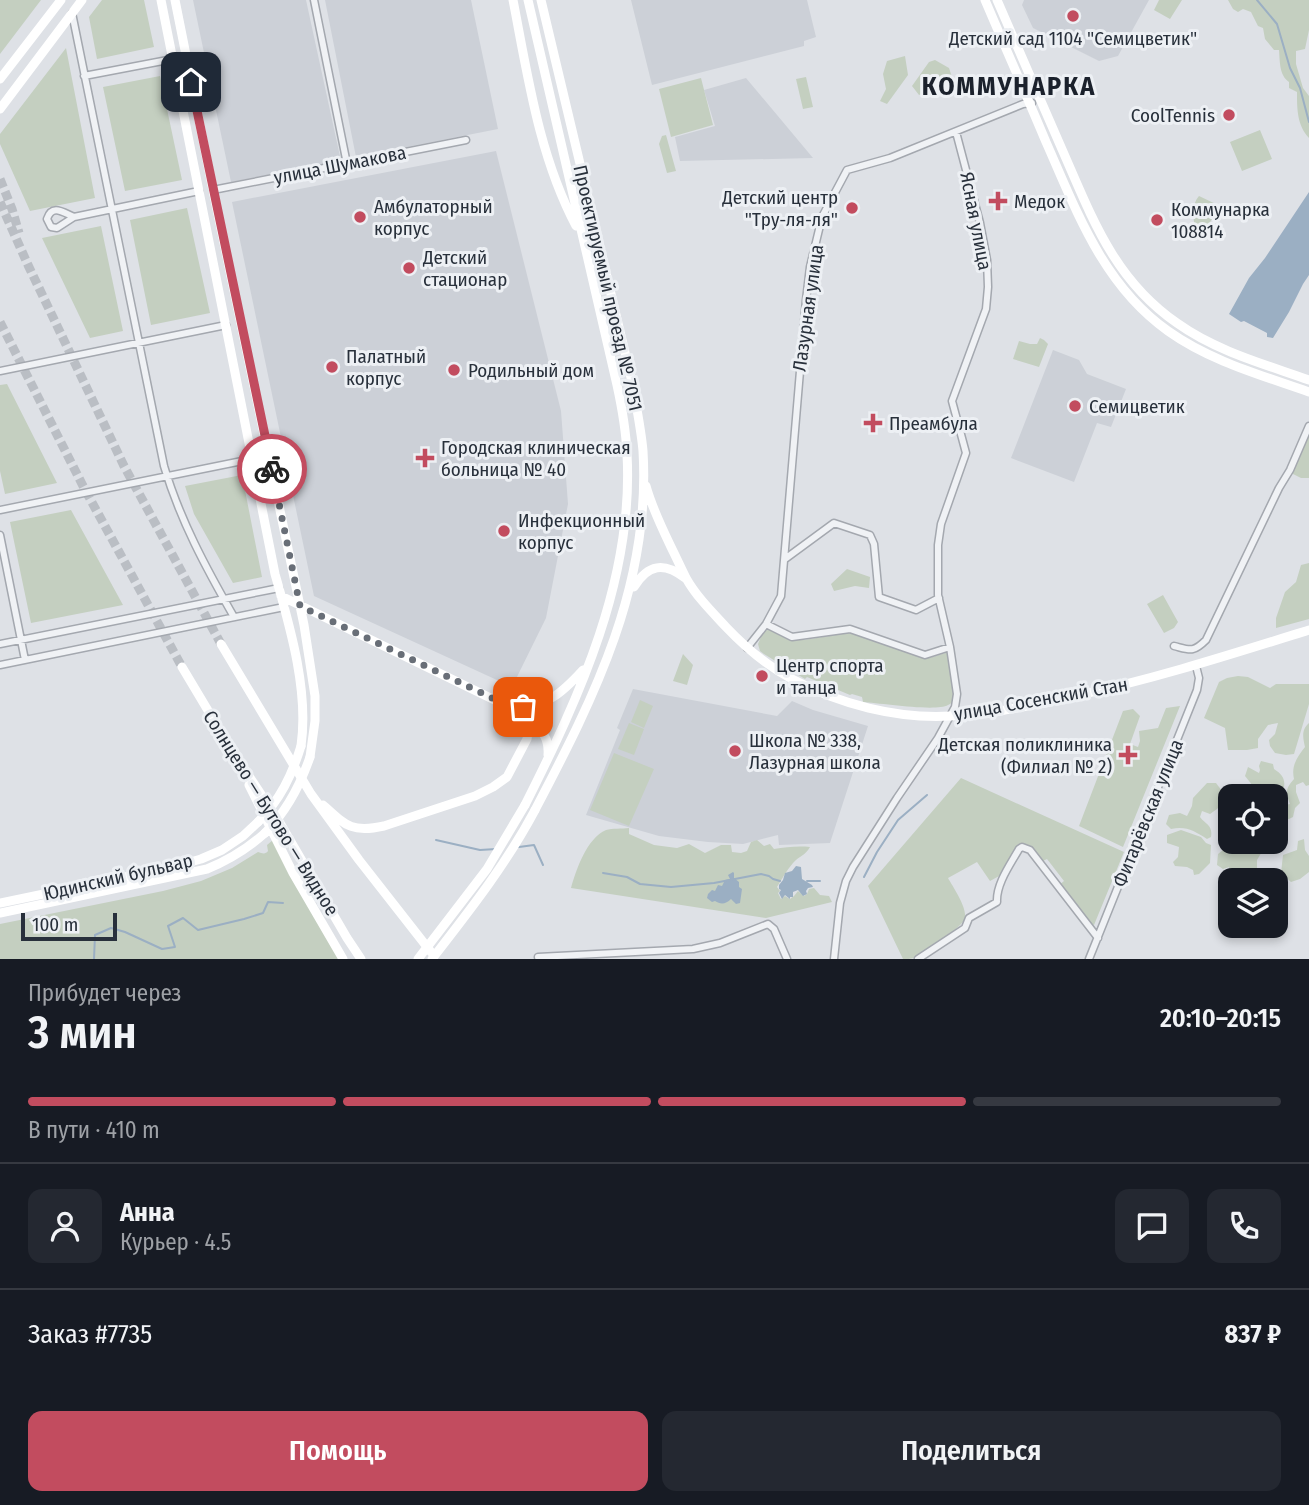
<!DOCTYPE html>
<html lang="ru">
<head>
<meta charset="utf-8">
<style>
  :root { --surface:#171b24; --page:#242831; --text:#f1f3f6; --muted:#9ea1a6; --line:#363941; --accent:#c24c5f }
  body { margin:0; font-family:"Fira Sans Condensed",sans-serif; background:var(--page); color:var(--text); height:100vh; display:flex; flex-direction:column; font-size:26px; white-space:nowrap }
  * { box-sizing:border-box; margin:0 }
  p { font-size:23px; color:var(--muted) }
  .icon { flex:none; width:38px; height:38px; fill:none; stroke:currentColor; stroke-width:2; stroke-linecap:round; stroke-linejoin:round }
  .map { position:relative; height:959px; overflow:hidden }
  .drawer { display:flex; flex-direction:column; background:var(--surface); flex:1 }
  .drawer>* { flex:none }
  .tools { position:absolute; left:1218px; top:784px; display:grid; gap:14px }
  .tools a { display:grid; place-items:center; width:70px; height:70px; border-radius:14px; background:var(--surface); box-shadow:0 4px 10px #0003; font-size:35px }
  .scale { position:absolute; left:21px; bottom:18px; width:96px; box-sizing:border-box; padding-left:7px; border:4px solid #28303b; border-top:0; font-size:19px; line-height:24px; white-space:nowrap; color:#28303b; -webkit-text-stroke:5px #edf0f4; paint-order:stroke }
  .pin { position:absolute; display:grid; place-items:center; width:60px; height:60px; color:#fff; margin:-30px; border-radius:14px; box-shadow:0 4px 10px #0006 }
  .courier { position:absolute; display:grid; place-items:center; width:70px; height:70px; margin:-35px; border:5px solid #c24c5f; border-radius:50%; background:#fff; color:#222; box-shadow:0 2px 9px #0007 }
  .headline em { font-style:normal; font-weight:600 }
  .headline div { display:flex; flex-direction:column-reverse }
  .headline { display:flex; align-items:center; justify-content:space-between; height:119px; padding:0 28px }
  h1 { font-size:46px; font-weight:600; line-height:52px }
  .bar { display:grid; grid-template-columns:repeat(4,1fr); gap:10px 7px; align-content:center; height:84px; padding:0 28px }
  .bar i { height:9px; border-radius:5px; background:var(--line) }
  .bar .selected { background:var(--accent) }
  .bar p { grid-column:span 4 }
  .line { display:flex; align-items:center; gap:18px; padding:0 28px; border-top:2px solid var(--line) }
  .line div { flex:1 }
  .round { display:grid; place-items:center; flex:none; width:74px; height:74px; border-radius:14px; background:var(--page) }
  .primary-button { display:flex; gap:14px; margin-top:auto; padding:14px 28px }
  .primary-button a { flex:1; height:80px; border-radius:14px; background:var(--accent); color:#fff; font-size:28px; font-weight:600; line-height:80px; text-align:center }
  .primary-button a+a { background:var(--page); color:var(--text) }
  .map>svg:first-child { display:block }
  .built { fill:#ccd0d7 }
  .green { fill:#c4cfc0 }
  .water { fill:#9bafc3 }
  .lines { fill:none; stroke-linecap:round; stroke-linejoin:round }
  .stream { stroke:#9bafc3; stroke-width:2 }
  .secondary-tunnel { stroke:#babec4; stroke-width:9; stroke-dasharray:9 4.5; stroke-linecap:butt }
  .street-casing { stroke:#a4a8af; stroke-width:9 }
  .street { stroke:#f0f2f5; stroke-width:6 }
  .secondary { stroke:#fff; stroke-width:9 }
  .secondary-bridge { stroke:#fff; stroke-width:9 }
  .done { stroke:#686e77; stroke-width:7; stroke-dasharray:0 12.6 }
  .route { stroke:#c24c5f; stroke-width:9 }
  .poi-dot { fill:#c24c5f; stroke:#edf0f4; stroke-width:2.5 }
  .labels { text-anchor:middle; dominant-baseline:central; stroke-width:6; stroke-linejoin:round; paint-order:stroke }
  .poi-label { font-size:19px; fill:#28303b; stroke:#edf0f4; text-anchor:start }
  .street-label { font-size:19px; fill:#28303b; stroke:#edf0f4 }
  .district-label { font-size:26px; font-weight:bold; letter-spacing:2px; fill:#1b212c; stroke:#edf0f4 }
</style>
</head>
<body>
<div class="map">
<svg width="1309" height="959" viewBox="0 0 1309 959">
  <rect width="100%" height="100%" fill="#dee1e6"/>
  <path class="built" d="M193,0H306L341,161L231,182Z
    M325,0H471L498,129L356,157Z
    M631,0H807L816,37L804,41V46L652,85Z
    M1024,0H1149L1118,56L1099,61L1033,28L1022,5Z
    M746,78L813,158L680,161L675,137L715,126L704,90Z
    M496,151L561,411L568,504L546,618L512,687L314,596L232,202Z
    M1053,350L1079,360L1087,374L1126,389L1111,427L1097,423L1074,482L1011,458Z
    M633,689L777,716L792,701L813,710L868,726L830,843L779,845L778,835L743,844L708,842L659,836L586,815L620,730L617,728Z"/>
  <path class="green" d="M0,0H41L0,54Z
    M102,0H144L154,47L97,59L89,17Z
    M1159,0H1182L1170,19L1154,10Z
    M1228,0H1309V30L1305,49L1296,51V64L1303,88L1309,96V138C1297,125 1297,109 1297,92L1289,88V82C1279,75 1280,61 1279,50H1274L1265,39L1263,28L1258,26L1251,12L1243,9L1238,12L1233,9Z
    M66,48L95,198L30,211L0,144V134Z
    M905,56L908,75L887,104L880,101L886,89L883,74L887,61Z
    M935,60L949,68L952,77L934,83L935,88L919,95L912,86L929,62Z
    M160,76L182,180L125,191L103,87Z
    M806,77L813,107L803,109L796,79Z
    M701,78L713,125L671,137L659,89Z
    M1260,130L1272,159L1242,171L1230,142Z
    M666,135L676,171L667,173L659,144L662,136Z
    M1199,196L1220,206L1204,232L1195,228C1193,215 1191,206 1199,196Z
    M187,208L210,313L151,325L130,220Z
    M101,226L123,331L90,338L42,238Z
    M1040,338L1044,340L1048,344L1039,367L1013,359L1019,341L1030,344H1037Z
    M7,384L57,483L5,494L0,471V385Z
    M1309,435V478H1301L1291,473Z
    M242,475L262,577L233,583L194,514L185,486Z
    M71,510L123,605L31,623L10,522Z
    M1309,563V619L1276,628V618L1285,592L1296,582L1301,565Z
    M847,569L870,577L869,588L855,586L834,591L831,584Z
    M1163,595L1178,622L1174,628L1164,633L1147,604Z
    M770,629L787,639L804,640L854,632L921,658H929L949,652L955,697C952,702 953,703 948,705C936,712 880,703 863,702L862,697L852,694L850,695L807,677L805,679L764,654L760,651L758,644L763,632Z
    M683,654L693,665L687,685L673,681Z
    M1238,676L1248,677L1270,688L1276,684H1309V704L1294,754L1286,755L1275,753L1270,746L1269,740L1275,734L1278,723L1268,725L1258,739V748L1247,750H1228L1225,728L1204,718L1219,682L1227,678Z
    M640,700L653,706L644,728L631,722Z
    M1180,706L1123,847L1079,826L1123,711L1133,709L1140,716L1130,744L1138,747L1140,741L1139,731L1158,728L1166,708Z
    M629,723L644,729L634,755L618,749Z
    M1309,723V785L1306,786L1303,782L1296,785V792L1300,803L1295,808L1293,817L1289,819H1284L1281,815V809L1285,805L1290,804C1285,792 1286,788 1294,779C1291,766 1297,757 1305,747C1303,738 1301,730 1309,723Z
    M614,753L654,769L629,826L590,810Z
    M1261,761L1273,764L1274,769C1285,776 1287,783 1281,795L1271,792L1270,789L1267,792H1262L1258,786H1253L1245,776L1248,767L1259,773L1260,770L1259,766Z
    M961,778L1124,852L1094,925L1090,924L1059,885L1064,881L1047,859L1043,861L1033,849L1019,847L1001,875L990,881L977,862L948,878C953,887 967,907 965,918C963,927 923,954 914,958C910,959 907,959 903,959L868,886Z
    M1207,783H1216L1222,791L1225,801L1217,809L1210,814L1202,811L1200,817C1206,825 1213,825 1211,837L1207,839C1194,831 1187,826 1171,829L1166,824L1169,815L1180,813L1187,816L1192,806L1193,798Z
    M1230,806V840L1226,841L1221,838C1219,831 1218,828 1223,823L1220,820L1219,815L1224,807Z
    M629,828V834L654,845L677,848L689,844L705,853L721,845H731L732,852L741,853L747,851L751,842L757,840L764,846L770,844L774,849C786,847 798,846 810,847C805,856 799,856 793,863C786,871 782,879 777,887L780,891L778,893L781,899L785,896L790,899L794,896L798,891L804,896L807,894L809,889L814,888L820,895L829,896L832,902L766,918L571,888C576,870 587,838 606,830C612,828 622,829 629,828Z
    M1181,830L1201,837L1206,843L1211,845L1210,863L1199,874L1194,875L1193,870L1187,867L1175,866L1173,862L1178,857L1179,847L1167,843V835Z
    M1304,839L1305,850L1309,856V872L1300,879L1291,882L1281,873L1283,855L1297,850L1298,841Z
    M273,840L339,959H0V924L163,891L201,881L232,868L258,852C262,853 265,855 268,851L267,845Z
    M1237,842H1264L1263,850L1257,860V869L1254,880H1239L1238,876C1232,875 1230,872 1229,867L1223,869L1217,865L1218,854L1223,850H1235L1237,848Z"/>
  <path class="water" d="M1309,192V275L1303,284L1289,312L1273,338L1267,337V333L1244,321L1241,322L1229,314L1249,278L1265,258Z
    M796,866L801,867L802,879L812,885L813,887L808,888L806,891L807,894L803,896L798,890L793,892V897H790V899L785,895L782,899L779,893L781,890L779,889V885L783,880L785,873L792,871Z
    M733,872L734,873V878L739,882V887L742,889L740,903L736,904L731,899C726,904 721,905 715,901L712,902L707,898L708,894L712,890L715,891L718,885L722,886L725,880L730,879L728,875Z"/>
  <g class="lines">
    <path class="stream" d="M1257,0L1277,24L1290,68L1300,88L1309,122
      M436,840L480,850L496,849
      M519,847L534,845L543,865
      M603,873L627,877L640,884L671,887L714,883L761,874L769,876L773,879L780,881
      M864,877L877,852L898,820L927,795
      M807,881H820
      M94,959L95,935L111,928L125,932L162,949L175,947L168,926L183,918L198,930L244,919L263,913L268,902L283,903"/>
    <path class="secondary-tunnel" d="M0,179L12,209L19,233
      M0,202L28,265L124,466L221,644
      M0,322L83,486L182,667"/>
    <g class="street-casing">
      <path id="street" d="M314,0L347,164
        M72,13L164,466C180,520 206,568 234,617
        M84,76L173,59
        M213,190L466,140
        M74,217C64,213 52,203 47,219L51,227L57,228L74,217L199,191
        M0,371L226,325
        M0,510L252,459L261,453L265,443
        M0,535L25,660
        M785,559L834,523L870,535L874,544L879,597L916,610L939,598
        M766,624L792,637L850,629L925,655L950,647
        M0,644L279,588
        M1174,646C1190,650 1193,653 1206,640L1279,488L1290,470L1309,426
        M747,648L766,624L781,596L806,300L810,267L822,217L847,170L890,158L1023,104L1032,103
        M0,665L284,607
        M538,957L693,949L720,943L768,924L774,929L787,959
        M834,959L840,903L846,881L853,867L897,798L938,738L955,707L957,694L950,647L938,595V545L941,524L966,453L952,401L986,309L988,287L987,260L980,223L956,132
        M918,959L965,928L969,918L997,902C996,884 1010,865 1019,849L1022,847L1030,850L1098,938
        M1089,959L1197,690L1199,678L1196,666"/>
    </g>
    <use href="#street" class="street"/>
    <path class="secondary" d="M161,0L275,574C290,627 309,691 301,746
      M175,0L213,190L304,625L315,696V721L310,757
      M513,0C528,77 539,156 576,226
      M985,0C1005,47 1026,94 1046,142C1077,212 1103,285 1168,331C1210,361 1261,375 1309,392
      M997,0C1018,49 1040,98 1061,147C1091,215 1113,279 1177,323C1216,351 1264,364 1309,380
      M0,79L61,0
      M0,109L82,0
      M646,486C652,508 662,528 672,549C677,559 681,568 686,578C696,596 712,612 726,627C745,647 767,666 792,679C839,704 897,719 950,716C990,715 1031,705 1070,697C1151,680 1229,655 1309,630
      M634,587C648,564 664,562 685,578
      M281,596L517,711C534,722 550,732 548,755
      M221,644L311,794L359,860L431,952
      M182,667L231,749L280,823L347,938L361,959
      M512,706C545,709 562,693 583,670
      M249,785L293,873L343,959
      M323,805C346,826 352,833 384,826L475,796L493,787L507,777L527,739L529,725L525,716
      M525,805C580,696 634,578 627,454C626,430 622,408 617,385L528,0
      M535,810C595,696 651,584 643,451C641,428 636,405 632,382L541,0
      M0,903L173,867L201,859L222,850L243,836L258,822
      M0,913L207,869C229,860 247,849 265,833"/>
    <path class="secondary-bridge" d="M258,822C280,800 292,775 301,746
      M265,833C287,811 300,786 310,757
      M418,959L487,869L525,805
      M432,959C470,910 505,866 535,810"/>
  </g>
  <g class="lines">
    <path class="done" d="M272,469L300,606L507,705L523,707"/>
    <path class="route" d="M191,82L272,469"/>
  </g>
  <g class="poi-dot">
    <circle cx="1073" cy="16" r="7"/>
    <circle cx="1229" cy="115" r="7"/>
    <path d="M994.5 190.5h7v7h7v7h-7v7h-7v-7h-7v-7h7z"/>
    <circle cx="852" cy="208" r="7"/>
    <circle cx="360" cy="217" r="7"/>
    <circle cx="1157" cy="220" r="7"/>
    <circle cx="409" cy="268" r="7"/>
    <circle cx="332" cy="367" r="7"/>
    <circle cx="454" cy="370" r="7"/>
    <circle cx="1075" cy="406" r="7"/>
    <path d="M869.5 412.5h7v7h7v7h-7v7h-7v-7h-7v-7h7z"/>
    <path d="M421.5 447.5h7v7h7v7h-7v7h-7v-7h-7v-7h7z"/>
    <circle cx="504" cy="531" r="7"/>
    <circle cx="762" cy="676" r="7"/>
    <circle cx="735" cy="751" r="7"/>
    <path d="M1124.5 744.5h7v7h7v7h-7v7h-7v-7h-7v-7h7z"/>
  </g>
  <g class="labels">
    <g class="poi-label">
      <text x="1073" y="38" text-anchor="middle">Детский сад 1104 "Семицветик"</text>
      <text x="1215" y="115" text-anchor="end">CoolTennis</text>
      <text x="838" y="197" text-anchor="end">Детский центр<tspan x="838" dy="22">"Тру-ля-ля"</tspan></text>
      <text x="1014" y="201">Медок</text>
      <text x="374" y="206">Амбулаторный<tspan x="374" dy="22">корпус</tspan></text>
      <text x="1171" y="209">Коммунарка<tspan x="1171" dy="22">108814</tspan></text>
      <text x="423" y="257">Детский<tspan x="423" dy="22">стационар</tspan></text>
      <text x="346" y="356">Палатный<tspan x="346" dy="22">корпус</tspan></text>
      <text x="468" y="370">Родильный дом</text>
      <text x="1089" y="406">Семицветик</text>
      <text x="889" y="423">Преамбула</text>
      <text x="441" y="447">Городская клиническая<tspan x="441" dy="22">больница № 40</tspan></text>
      <text x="518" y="520">Инфекционный<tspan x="518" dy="22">корпус</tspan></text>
      <text x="776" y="665">Центр спорта<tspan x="776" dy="22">и танца</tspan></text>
      <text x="749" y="740">Школа № 338,<tspan x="749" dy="22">Лазурная школа</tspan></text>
      <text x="1112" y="744" text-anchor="end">Детская поликлиника<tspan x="1112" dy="22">(Филиал № 2)</tspan></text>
    </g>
    <g class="street-label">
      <text transform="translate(340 165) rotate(-11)">улица Шумакова</text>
      <text transform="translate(976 221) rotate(79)">Ясная улица</text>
      <text transform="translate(608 288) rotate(77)">Проектируемый проезд № 7051</text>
      <text transform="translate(808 308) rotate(-82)">Лазурная улица</text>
      <text transform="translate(1041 699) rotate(-10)">улица Сосенский Стан</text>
      <text transform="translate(271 813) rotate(58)">Солнцево — Бутово — Видное</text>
      <text transform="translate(1148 813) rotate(-68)">Фитарёвская улица</text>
      <text transform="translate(118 877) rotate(-13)">Юдинский бульвар</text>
    </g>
    <g class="district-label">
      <text x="1009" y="86">КОММУНАРКА</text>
    </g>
  </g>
</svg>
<div class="tools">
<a><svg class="icon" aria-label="locate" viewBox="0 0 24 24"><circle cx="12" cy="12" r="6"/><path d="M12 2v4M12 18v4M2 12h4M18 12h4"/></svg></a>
<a><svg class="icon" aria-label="layers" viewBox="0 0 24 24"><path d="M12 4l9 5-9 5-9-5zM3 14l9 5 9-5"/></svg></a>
</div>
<div class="scale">100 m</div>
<div class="pin" style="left:523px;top:707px;background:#ea580c"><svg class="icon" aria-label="bag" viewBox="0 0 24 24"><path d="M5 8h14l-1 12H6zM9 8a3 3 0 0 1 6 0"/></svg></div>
<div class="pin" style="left:191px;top:82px;background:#1f2937"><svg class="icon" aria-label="home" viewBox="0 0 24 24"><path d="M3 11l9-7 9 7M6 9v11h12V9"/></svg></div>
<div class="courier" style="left:272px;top:469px"><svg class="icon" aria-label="bike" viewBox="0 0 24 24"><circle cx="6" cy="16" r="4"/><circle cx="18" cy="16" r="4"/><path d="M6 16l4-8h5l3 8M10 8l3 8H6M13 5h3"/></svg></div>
</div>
<section class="drawer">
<div class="headline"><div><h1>3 мин</h1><p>Прибудет через</p></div><em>20:10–20:15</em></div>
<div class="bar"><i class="selected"></i><i class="selected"></i><i class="selected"></i><i></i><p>В пути · 410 m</p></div>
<div class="line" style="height:126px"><a class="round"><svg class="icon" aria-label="person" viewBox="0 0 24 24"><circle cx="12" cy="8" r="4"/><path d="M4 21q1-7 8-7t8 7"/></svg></a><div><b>Анна</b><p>Курьер · 4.5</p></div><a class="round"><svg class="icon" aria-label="chat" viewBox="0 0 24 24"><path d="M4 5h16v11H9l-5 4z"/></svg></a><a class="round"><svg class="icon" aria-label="phone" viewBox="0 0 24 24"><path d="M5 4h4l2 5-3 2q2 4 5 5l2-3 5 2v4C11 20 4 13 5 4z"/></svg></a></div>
<div class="line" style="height:91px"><div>Заказ #7735</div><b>837 ₽</b></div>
<div class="primary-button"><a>Помощь</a><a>Поделиться</a></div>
</section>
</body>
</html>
